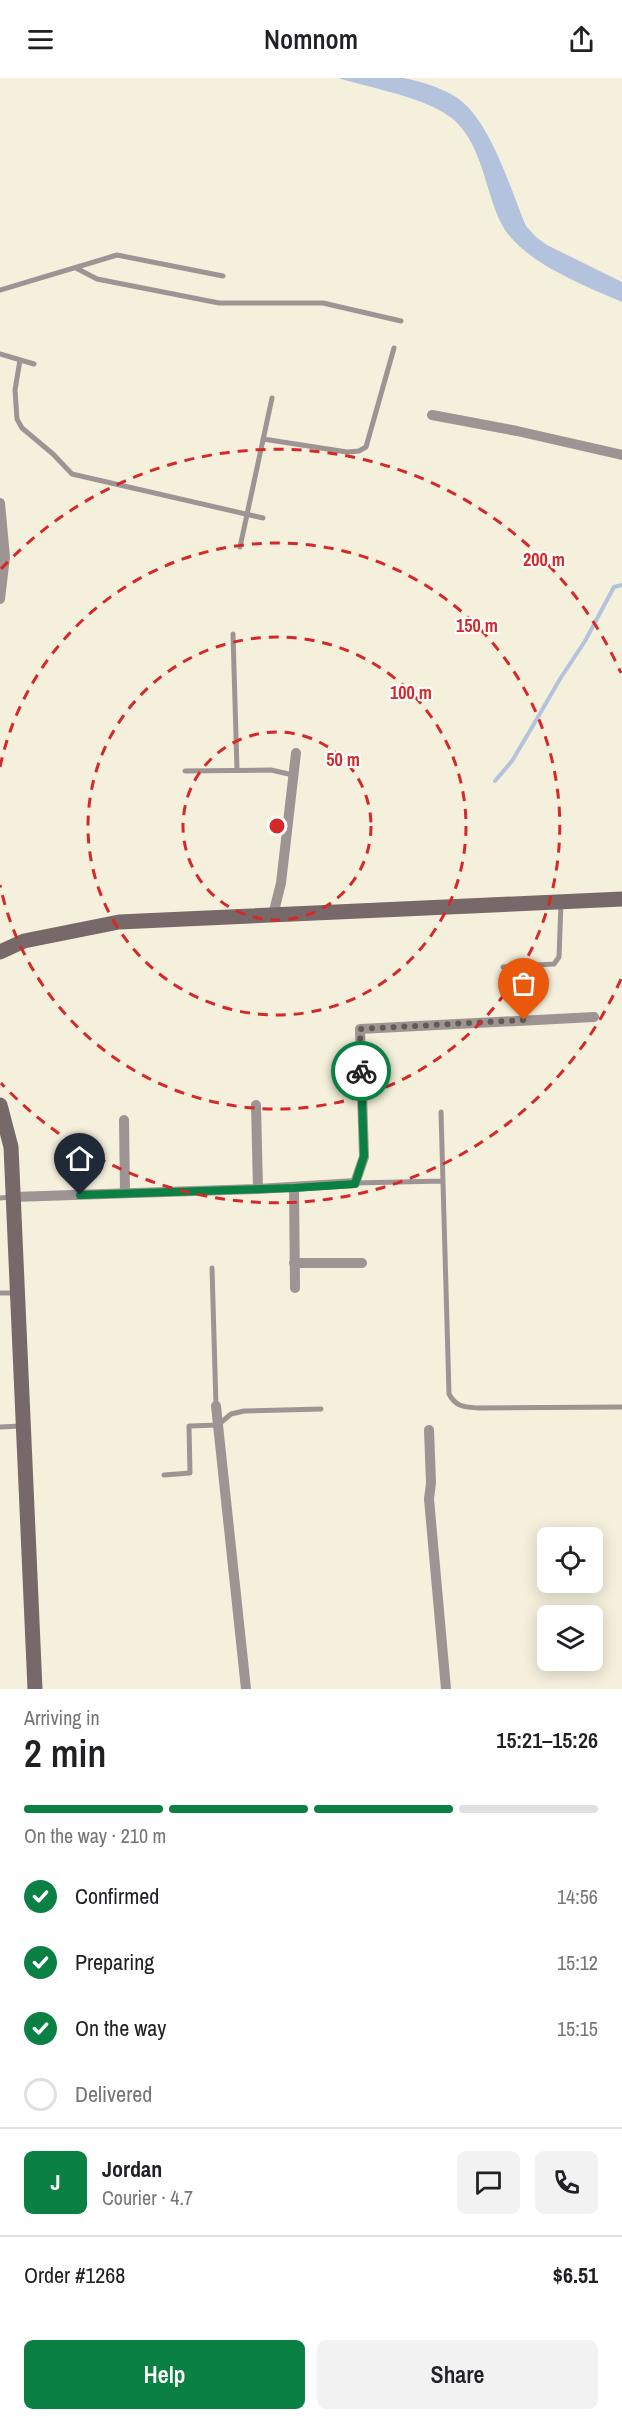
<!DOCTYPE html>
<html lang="en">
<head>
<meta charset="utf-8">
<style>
  :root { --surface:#fff; --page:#f2f2f2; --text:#202124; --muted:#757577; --line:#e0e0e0; --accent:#0b8043 }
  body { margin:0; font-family:"Archivo Narrow",sans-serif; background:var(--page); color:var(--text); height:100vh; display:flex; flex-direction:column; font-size:22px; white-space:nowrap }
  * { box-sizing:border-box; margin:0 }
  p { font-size:20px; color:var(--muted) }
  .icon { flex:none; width:33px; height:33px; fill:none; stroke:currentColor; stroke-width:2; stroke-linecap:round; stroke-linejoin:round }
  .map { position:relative; height:1611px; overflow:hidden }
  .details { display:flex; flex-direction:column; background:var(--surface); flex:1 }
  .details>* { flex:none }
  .fabs { position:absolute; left:537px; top:1449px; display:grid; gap:12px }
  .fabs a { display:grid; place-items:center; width:66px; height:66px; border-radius:9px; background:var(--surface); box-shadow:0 3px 15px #0003; font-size:30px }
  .pin { position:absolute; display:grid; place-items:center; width:51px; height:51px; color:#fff; margin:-62px -26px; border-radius:50% 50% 50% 0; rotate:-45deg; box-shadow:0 0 6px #0007 }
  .pin .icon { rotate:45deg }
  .courier { position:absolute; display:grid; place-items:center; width:60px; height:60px; margin:-30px; border:4px solid #0b8043; border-radius:50%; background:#fff; color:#222; box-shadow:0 2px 8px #0007 }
  .overview em { font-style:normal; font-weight:600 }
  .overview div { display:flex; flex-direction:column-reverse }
  .overview { display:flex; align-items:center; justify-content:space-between; height:102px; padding:0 24px }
  h1 { font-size:39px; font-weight:600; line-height:45px }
  .bar { display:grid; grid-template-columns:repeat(4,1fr); gap:9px 6px; align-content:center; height:72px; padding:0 24px }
  .bar i { height:8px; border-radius:4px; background:var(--line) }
  .bar .current { background:var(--accent) }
  .bar p { grid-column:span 4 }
  .line { display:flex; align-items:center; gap:15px; padding:0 24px; border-top:2px solid var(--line) }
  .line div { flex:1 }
  .round { display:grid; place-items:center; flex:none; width:63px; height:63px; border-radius:9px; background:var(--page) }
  ol { padding:0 24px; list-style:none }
  li { display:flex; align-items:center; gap:18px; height:66px }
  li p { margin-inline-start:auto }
  li .icon { padding:6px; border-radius:50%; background:var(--accent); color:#fff; stroke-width:4 }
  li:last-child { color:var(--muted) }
  li i { width:33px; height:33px; border:3px solid var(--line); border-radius:50% }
  .cta { display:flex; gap:12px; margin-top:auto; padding:12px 24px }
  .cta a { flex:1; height:69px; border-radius:9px; background:var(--accent); color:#fff; font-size:24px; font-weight:600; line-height:69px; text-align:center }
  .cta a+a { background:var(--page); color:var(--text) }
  header { display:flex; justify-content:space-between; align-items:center; height:78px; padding:0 24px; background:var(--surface); font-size:27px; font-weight:600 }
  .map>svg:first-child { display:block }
  .water { fill:#b3c3dd }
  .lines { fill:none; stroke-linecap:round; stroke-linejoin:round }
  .stream { stroke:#b3c3dd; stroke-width:4 }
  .lane { stroke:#9e9494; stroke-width:5 }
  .street { stroke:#9e9494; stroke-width:10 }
  .secondary { stroke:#776869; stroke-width:15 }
  .done { stroke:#5f5c52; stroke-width:6; stroke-dasharray:0 10.8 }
  .route { stroke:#0b8043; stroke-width:8 }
  .ring { fill:none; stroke:#d62828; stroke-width:3; stroke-dasharray:10 8 }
  .centre { fill:#d62828; stroke:#fff; stroke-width:3 }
  .ring-label { font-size:18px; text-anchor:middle; font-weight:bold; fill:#d62828; stroke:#fff; stroke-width:4.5; stroke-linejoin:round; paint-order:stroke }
</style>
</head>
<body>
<header><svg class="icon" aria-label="menu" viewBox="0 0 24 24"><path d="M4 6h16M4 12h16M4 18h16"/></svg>Nomnom<svg class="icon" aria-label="share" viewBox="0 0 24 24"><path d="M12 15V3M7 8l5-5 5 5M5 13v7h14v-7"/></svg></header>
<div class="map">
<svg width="622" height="1611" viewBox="0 0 622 1611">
  <rect width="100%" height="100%" fill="#f5f0dc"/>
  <path class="water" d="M338,0C359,0 383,0 403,0C420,3 442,10 456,19C490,41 510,110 526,148L536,159L547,167L622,204V224C585,208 520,183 501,145C485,112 482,67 454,42C429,20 371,10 338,0Z"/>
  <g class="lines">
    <path class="stream" d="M495,703L512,683L531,651L560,601L585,563L614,509L622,507"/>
    <path class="lane" d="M76,190L97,201L219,225H323L401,243
      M0,212L117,177L223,198
      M0,276L34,286
      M20,282L15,312L17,341L22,350L53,376L72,396L263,440
      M263,361L347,374L359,373L366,369L394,270
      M240,469L272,320
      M233,556L237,692
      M185,693L271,692L293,697
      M503,889L554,886L559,879L561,825
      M441,1034L449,1316C456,1329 464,1329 478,1330L622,1329
      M355,1105L443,1103
      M0,1120L11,1119
      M212,1190L216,1328
      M0,1215H15
      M0,1349L21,1348
      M164,1397L190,1395L189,1348L218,1347L231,1336L244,1333L321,1331"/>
    <path class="street" d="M432,337L517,353L622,377
      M0,425L5,479L0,521
      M273,837L281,805L296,675
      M256,1027L258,1111
      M124,1042L125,1115
      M294,1110L295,1210
      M13,1119L258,1111L355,1105L364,1079L360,951L594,939
      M294,1185H362
      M216,1328L246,1611
      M429,1352L431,1405L429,1421L446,1611"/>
    <path class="secondary" d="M0,874L24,863L119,844L622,821
      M0,1027L11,1069L35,1611"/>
  </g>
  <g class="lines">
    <path class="done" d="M361,993L360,951L524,942"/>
    <path class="route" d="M80,1117L294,1110L355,1106L364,1078L361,993"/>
  </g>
  <g class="ring">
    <circle cx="277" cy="748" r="94"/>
    <circle cx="277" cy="748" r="189"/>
    <path d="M0 689A283 283 0 1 1 0 807"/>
    <path d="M621 901A377 377 0 0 1 1 1005M1 491A377 377 0 0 1 621 595"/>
  </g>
  <circle cx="277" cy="748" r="9" class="centre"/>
  <g class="ring-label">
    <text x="544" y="488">200 m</text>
    <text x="477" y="554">150 m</text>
    <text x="411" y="621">100 m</text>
    <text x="343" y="688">50 m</text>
  </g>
</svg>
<div class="fabs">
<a><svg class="icon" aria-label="locate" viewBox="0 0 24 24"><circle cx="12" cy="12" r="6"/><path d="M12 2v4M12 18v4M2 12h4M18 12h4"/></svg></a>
<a><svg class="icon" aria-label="layers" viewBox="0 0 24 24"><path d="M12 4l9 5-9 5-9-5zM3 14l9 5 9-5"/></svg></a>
</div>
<div class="pin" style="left:524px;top:942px;background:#ea580c"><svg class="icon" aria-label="bag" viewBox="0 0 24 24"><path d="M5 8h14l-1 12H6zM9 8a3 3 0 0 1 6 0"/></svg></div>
<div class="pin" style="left:80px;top:1117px;background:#1f2937"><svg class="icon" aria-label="home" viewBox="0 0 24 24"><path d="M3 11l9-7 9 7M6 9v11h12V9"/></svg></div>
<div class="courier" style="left:361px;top:993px"><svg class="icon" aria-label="bike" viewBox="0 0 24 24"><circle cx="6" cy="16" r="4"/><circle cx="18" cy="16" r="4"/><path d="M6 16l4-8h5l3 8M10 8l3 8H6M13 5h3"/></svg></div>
</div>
<section class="details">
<div class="overview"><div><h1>2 min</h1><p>Arriving in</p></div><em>15:21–15:26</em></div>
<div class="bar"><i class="current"></i><i class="current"></i><i class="current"></i><i></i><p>On the way · 210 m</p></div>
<ol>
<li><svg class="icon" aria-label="check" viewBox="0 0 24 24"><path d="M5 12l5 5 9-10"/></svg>Confirmed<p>14:56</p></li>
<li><svg class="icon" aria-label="check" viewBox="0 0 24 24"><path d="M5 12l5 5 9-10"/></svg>Preparing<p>15:12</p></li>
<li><svg class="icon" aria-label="check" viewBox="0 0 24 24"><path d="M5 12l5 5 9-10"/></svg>On the way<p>15:15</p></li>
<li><i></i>Delivered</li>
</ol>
<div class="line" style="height:108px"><b class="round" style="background:var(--accent);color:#fff">J</b><div><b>Jordan</b><p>Courier · 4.7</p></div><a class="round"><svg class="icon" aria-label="chat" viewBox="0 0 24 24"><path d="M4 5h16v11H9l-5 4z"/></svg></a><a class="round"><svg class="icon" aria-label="phone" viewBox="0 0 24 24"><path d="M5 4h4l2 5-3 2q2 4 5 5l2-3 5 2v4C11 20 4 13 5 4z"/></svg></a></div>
<div class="line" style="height:78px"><div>Order #1268</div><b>$6.51</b></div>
<div class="cta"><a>Help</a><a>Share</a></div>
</section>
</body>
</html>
